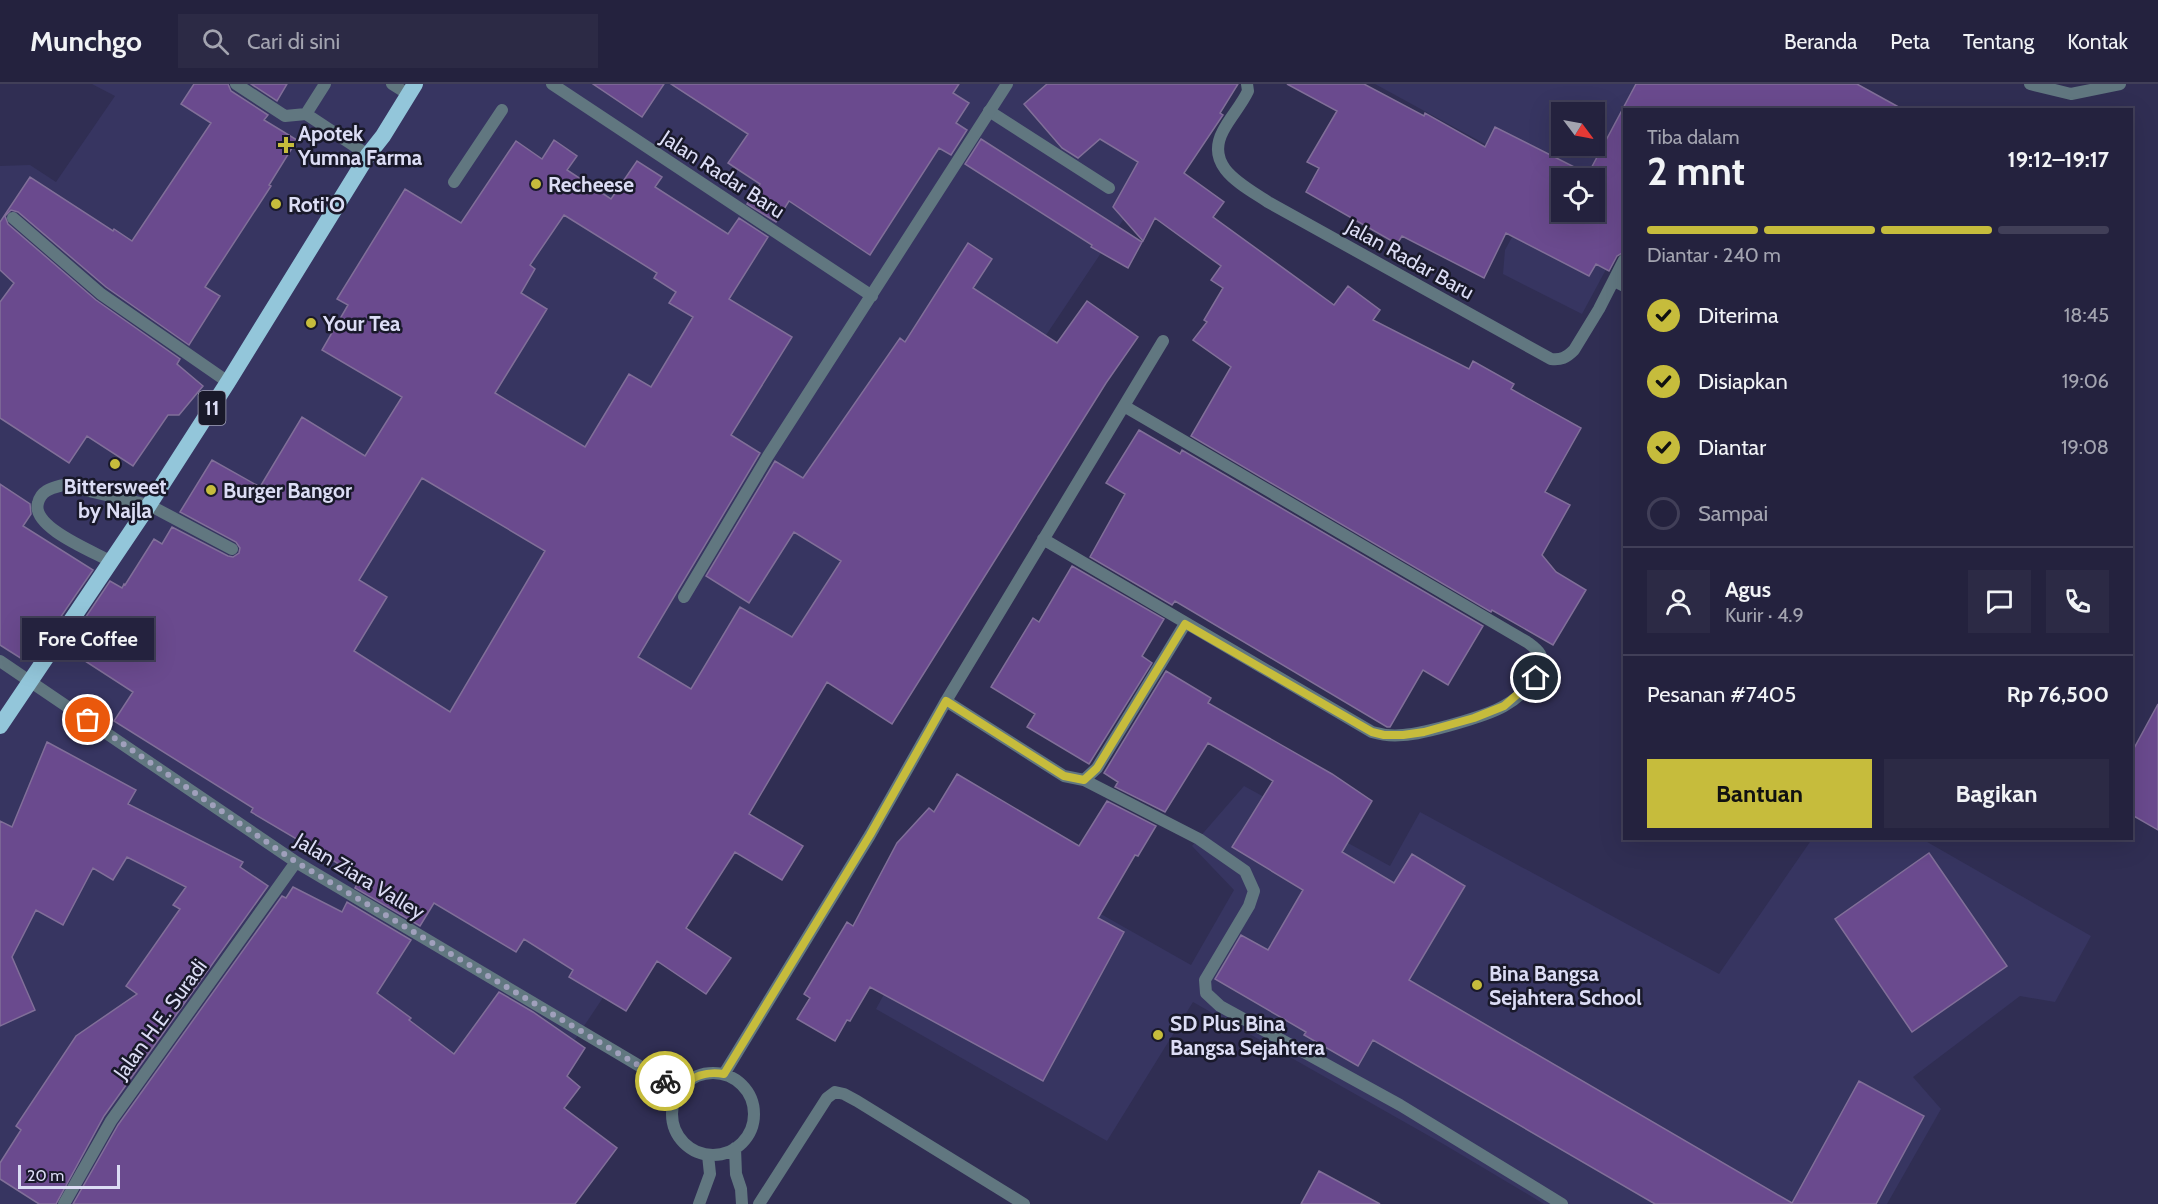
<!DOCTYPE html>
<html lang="id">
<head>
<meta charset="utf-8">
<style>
  :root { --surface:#24223e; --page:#2c2a45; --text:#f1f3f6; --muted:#a3a4b0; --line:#413f58; --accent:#c6bc3c }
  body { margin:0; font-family:Cabin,sans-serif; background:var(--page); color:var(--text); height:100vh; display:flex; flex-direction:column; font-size:22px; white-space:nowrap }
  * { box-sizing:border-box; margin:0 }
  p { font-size:20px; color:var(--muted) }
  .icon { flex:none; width:33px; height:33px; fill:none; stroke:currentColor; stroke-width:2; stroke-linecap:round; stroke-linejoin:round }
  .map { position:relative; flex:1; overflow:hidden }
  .panel { position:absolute; left:1623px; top:24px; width:510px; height:732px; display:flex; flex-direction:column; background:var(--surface); border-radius:0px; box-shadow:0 6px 24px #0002,0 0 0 2px var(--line) }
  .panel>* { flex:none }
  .needle { width:39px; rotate:122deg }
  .tools { position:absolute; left:1551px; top:18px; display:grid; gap:12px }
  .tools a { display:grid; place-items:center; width:54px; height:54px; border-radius:0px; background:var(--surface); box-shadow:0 6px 24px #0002,0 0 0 2px var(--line); font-size:30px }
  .scale { position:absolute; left:18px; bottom:15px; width:102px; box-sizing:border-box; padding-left:6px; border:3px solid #dcddf5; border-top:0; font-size:16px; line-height:21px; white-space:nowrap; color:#dcddf5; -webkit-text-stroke:4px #19192a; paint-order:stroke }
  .pin { position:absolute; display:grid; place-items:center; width:51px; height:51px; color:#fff; margin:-26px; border:3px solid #fff; border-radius:50%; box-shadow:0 2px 6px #0007 }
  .courier { position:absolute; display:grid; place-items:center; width:60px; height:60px; margin:-30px; border:4px solid #c6bc3c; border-radius:50%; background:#fff; color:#222; box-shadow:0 2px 8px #0007 }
  .bubble { position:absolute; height:42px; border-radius:0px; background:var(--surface); box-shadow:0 6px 24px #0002,0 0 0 2px var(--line); font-size:20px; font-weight:800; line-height:42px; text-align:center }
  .head em { font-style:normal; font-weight:800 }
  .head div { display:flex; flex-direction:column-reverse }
  .head { display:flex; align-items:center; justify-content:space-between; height:102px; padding:0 24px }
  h1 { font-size:39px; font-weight:800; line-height:45px }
  .bar { display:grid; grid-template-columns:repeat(4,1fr); gap:9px 6px; align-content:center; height:72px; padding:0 24px }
  .bar i { height:8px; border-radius:4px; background:var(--line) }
  .bar .current { background:var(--accent) }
  .bar p { grid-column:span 4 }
  .line { display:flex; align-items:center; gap:15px; padding:0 24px; border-top:2px solid var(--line) }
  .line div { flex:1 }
  .round { display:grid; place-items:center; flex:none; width:63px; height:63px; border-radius:0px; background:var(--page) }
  ol { padding:0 24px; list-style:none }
  li { display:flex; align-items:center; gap:18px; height:66px }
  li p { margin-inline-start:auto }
  li .icon { padding:6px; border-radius:50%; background:var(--accent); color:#111; stroke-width:4 }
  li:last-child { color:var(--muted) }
  li i { width:33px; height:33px; border:3px solid var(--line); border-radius:50% }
  .button { display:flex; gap:12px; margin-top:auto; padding:12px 24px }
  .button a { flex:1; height:69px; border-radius:0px; background:var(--accent); color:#111; font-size:24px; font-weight:800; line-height:69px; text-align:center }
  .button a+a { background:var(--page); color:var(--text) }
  header { display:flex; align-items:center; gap:36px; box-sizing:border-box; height:84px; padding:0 30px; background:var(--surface); border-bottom:2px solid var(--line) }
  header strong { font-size:28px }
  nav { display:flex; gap:33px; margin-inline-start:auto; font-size:21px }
  .search { width:420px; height:54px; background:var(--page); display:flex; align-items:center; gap:15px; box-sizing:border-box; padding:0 21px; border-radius:0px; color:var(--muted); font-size:22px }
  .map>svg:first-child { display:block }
  .built { fill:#373561; fill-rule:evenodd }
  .building { fill:#6a4a8e; stroke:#816f99; stroke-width:1.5; fill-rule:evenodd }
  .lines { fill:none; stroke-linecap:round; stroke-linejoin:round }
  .service { stroke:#617780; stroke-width:12 }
  .minor { stroke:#617780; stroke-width:12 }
  .trunk { stroke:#93c6da; stroke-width:16 }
  .done { stroke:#a0a0bc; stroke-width:6; stroke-dasharray:0 10.8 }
  .route { stroke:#c6bc3c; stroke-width:8 }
  .poi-dot { fill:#c6bc3c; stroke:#19192a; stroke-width:2 }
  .labels { text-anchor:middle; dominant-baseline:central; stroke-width:5; stroke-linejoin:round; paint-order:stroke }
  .shield { fill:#19192a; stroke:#a2a2b8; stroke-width:1.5 }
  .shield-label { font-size:20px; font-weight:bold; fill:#dcddf5 }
  .poi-label { font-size:21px; font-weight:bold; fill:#dcddf5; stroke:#19192a; text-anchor:start }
  .street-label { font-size:21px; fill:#dcddf5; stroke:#19192a }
</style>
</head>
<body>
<header>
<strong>Munchgo</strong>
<div class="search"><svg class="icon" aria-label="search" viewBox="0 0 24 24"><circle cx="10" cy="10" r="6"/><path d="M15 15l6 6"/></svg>Cari di sini</div>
<nav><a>Beranda</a><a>Peta</a><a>Tentang</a><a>Kontak</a></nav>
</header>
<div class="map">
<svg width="2158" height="1120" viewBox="0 0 2158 1120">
  <rect width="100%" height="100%" fill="#302e53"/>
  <path class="built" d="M92,0H1214L465,1120H0V82L30,81L56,98L115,12Z
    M1375,0H1680L1624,26V152L1582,230L1503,190L1505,166L1545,93ZM1562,28H1594V62H1562ZM1562,94H1594V128H1562Z
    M1244,702L1390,782L1420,728L1719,890L1812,755H1922L2091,852L2055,918L2020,912L1913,993L1941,1025L1887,1120H1544L1445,1061L1193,918L1107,1057L876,925L968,755L1191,881L1234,806L1192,762Z"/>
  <path class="building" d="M194,0H228L231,7L268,31L264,36L297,56L269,101L271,102L205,203L220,212L189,261L106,203L18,128L11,126L5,132L8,140L96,216L180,275L177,280L203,302L179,331H168L133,382L87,352L69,379L0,334V218L14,199L0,186V138L30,93L113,147L114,145L132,157L211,39L181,20Z
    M251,0H287L277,17Z
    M593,0H664L642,33Z
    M671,0H959L953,9L969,19L956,39L967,46L951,71L939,64L870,171L789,117L776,138L747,120L760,100L728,79L748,50Z
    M1047,0H1238L1220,29L1223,31L1184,89L1224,118L1213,133L1334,221L1348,202L1380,226L1373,236L1469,285L1473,277L1514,300L1511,305L1581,344L1545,408L1570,421L1542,471L1556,488L1586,506L1553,561L1492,526L1491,528L1191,352L1231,283L1193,256L1207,238L1204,236L1223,204L1211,196L1221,182L1155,134L1143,157L1113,123L1138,78L1100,55L1078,74L1062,64L1024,20Z
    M1287,0H1364L1424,32L1425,29L1485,63L1495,43L1588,90L1636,0H1857L1904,26H1624V168L1617,172L1609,187L1596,180L1589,192L1506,149L1484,194L1402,152L1397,160L1306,108L1319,84L1307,78L1337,27ZM1562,94H1594V128H1562Z
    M981,55L1142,158L1128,184L1091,163L1092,161L965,80Z
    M554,56L577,72L567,86L611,115L637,77L662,93L655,103L728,150L739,134L768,153L729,215L792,253L731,351L760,369L638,573L691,605L740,523L792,553L841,477L794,448L749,519L706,492L775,377L803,394L900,254L905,258L968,159L992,175L973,204L1057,259L1087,217L1138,253L1106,299L892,640L827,598L749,730L803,762L782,796L735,768L686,844L731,874L706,910L657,877L626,927L569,893L573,886L524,855L516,868L434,819L420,842L355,804L361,793L251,728L253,724L114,637L133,608L65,564L110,497L122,504L124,500L125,501L154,455L162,460L172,443L228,472L233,473L239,469L240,464L236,458L180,428L212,376L260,403L302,333L365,372L402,313L322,266L348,221L337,215L405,105L461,139L516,57L542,75ZM564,131L657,189L654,194L676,208L669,219L693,233L651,303L629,290L585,363L495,309L547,225L521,209L535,185L530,181ZM422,394L545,467L450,628L354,567L387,513L359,496Z
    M1139,346L1180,370L1182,366L1483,542L1448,601L1423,586L1390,643H1387L1175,517L1172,521L1090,473L1125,410L1106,399Z
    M0,400L30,420L31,430L23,442L93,486L47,553L40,548L22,575L0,561Z
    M1072,482L1164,535L1142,572L1152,579L1089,680L1027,643L1035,630L991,603L1033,534L1039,538Z
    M1166,587L1211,614L1208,619L1332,690L1372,717L1342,768L1394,799L1412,770L1465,802L1409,896L1792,1119L1859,997L1924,1032L1876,1120H1655L1373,956L1358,982L1304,951L1306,948L1215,895L1241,851L1268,866L1303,806L1232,763L1273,697L1250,683L1208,659L1165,728L1115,703L1118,698L1104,689Z
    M2158,620V746L2132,731V668Z
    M47,658L136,706L128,720L243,778L240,783L268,802L104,1032L56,1120H39L0,1095V1079L21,1046L16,1042L76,952L137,910L126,902L180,825L173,821L186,803L127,773L113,796L93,784L63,841L36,826L12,873L35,926L0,942V737L12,743Z
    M957,690L1079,762L1107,717L1156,742L1138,772L1135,771L1098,834L1124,848L1043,997L870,903L850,937L847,936L835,957L797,935L810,914L804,910L847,838L853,842L897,759L929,724L934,728Z
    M1929,769L2007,882L1912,948L1835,835Z
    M293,803L342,828L347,818L411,856L377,909L411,934L409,936L454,970L499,908L533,928L585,964L567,992L580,1003L564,1024L617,1064L575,1120H73L118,1041L282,812L286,814Z
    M1319,1087L1380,1120H1301Z"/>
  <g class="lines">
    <path class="service" d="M236,0L285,32L306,30
      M325,0L306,30L368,71
      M392,0L408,10
      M989,27L1109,104
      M454,98L502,26
      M110,477C92,467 31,443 38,419C41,406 52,404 63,401L149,421L232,465"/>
    <path class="minor" d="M552,0L872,212
      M1247,0L1248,7C1241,22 1230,33 1223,47C1204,83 1243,101 1268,118L1551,275C1561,276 1566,274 1574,266L1599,225L1624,176
      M2030,0L2071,10L2120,0
      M13,134L101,210L228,298
      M1614,197L1624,202
      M1043,455L1372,648C1382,651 1393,652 1403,651C1424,650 1487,632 1504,622C1518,614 1551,587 1540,570C1537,565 1531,561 1527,558L1124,322
      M684,513L768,372L1007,0
      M0,577L296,778L680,1006
      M946,617L1064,692L1084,696L1097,684L1185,540
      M1084,696L1199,755L1245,787L1254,807L1249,822L1205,896L1206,909L1220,922L1400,1021L1562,1120
      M672 1030a41 41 0 1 1 82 0a41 41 0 1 1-82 0Z
      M724,990L870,751L946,617L1163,257
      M735,1064L736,1090L741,1105L742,1120
      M64,1120L111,1037L296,778
      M699,1120L710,1090L708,1071
      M759,1120L827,1014L835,1008L844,1010L857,1017L1024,1120"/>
    <path class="trunk" d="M0,642L149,421L228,298L368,71L383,52L415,0"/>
  </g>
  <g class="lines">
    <path class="done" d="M88,636L296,778L665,997"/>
    <path class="route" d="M665,997L680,1006C691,992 707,987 724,990L870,751L946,617L1064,692L1084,696L1097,684L1185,540L1372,648L1384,651H1403L1424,648L1474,634L1504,622L1536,594"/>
  </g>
  <g class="poi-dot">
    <path d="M283 52h6v6h6v6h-6v6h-6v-6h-6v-6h6z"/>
    <circle cx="536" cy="100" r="6"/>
    <circle cx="276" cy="120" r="6"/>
    <circle cx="311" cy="239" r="6"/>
    <circle cx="115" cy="380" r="6"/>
    <circle cx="211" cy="406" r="6"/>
    <circle cx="1477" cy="901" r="6"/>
    <circle cx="1158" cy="951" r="6"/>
  </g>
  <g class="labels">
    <rect class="shield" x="198.5" y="307" width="27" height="34" rx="4.5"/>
    <g class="shield-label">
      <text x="212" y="324">11</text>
    </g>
    <g class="poi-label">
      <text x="298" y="49">Apotek<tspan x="298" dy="24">Yumna Farma</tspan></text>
      <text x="548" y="100">Recheese</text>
      <text x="288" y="120">Roti'O</text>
      <text x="323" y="239">Your Tea</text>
      <text x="115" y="402" text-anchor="middle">Bittersweet<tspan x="115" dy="24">by Najla</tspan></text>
      <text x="223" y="406">Burger Bangor</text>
      <text x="1489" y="889">Bina Bangsa<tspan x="1489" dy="24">Sejahtera School</tspan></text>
      <text x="1170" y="939">SD Plus Bina<tspan x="1170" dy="24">Bangsa Sejahtera</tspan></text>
    </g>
    <g class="street-label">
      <text transform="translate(723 90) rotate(33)">Jalan Radar Baru</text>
      <text transform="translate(1410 175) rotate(29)">Jalan Radar Baru</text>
      <text transform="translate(360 792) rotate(31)">Jalan Ziara Valley</text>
      <text transform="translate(160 935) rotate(-54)">Jalan H.E. Suradi</text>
    </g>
  </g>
</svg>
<div class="tools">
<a><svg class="needle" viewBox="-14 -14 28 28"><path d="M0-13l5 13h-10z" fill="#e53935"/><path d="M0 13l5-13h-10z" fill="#a3a4b0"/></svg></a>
<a><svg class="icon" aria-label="locate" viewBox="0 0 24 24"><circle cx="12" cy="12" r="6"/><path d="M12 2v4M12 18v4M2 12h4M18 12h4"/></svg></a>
</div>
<div class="scale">20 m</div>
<div class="pin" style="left:88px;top:636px;background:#ea580c"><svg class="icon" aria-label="bag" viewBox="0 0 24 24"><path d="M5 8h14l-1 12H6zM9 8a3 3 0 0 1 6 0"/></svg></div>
<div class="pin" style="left:1536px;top:594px;background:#1f2937"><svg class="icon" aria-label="home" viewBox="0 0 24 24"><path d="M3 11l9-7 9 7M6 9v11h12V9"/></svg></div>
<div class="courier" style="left:665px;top:997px"><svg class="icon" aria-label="bike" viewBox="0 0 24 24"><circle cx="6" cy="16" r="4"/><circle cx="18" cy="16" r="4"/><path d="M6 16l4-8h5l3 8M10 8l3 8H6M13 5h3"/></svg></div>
<div class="bubble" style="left:22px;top:534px;width:132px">Fore Coffee</div>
<section class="panel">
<div class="head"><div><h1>2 mnt</h1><p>Tiba dalam</p></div><em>19:12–19:17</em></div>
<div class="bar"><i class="current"></i><i class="current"></i><i class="current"></i><i></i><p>Diantar · 240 m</p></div>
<ol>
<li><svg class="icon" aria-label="check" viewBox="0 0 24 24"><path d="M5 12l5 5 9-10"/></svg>Diterima<p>18:45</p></li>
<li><svg class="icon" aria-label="check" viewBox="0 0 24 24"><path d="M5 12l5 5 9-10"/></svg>Disiapkan<p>19:06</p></li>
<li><svg class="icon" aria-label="check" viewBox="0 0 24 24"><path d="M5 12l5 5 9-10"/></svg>Diantar<p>19:08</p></li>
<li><i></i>Sampai</li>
</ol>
<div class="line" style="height:108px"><a class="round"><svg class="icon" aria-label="person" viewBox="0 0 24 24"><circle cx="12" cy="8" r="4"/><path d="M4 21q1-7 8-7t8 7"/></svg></a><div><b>Agus</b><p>Kurir · 4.9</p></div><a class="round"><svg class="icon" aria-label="chat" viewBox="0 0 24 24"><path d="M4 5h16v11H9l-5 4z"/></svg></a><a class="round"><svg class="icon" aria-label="phone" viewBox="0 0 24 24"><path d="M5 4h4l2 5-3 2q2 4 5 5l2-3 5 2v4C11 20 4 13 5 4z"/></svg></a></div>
<div class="line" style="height:78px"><div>Pesanan #7405</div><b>Rp 76,500</b></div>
<div class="button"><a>Bantuan</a><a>Bagikan</a></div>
</section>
</div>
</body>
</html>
